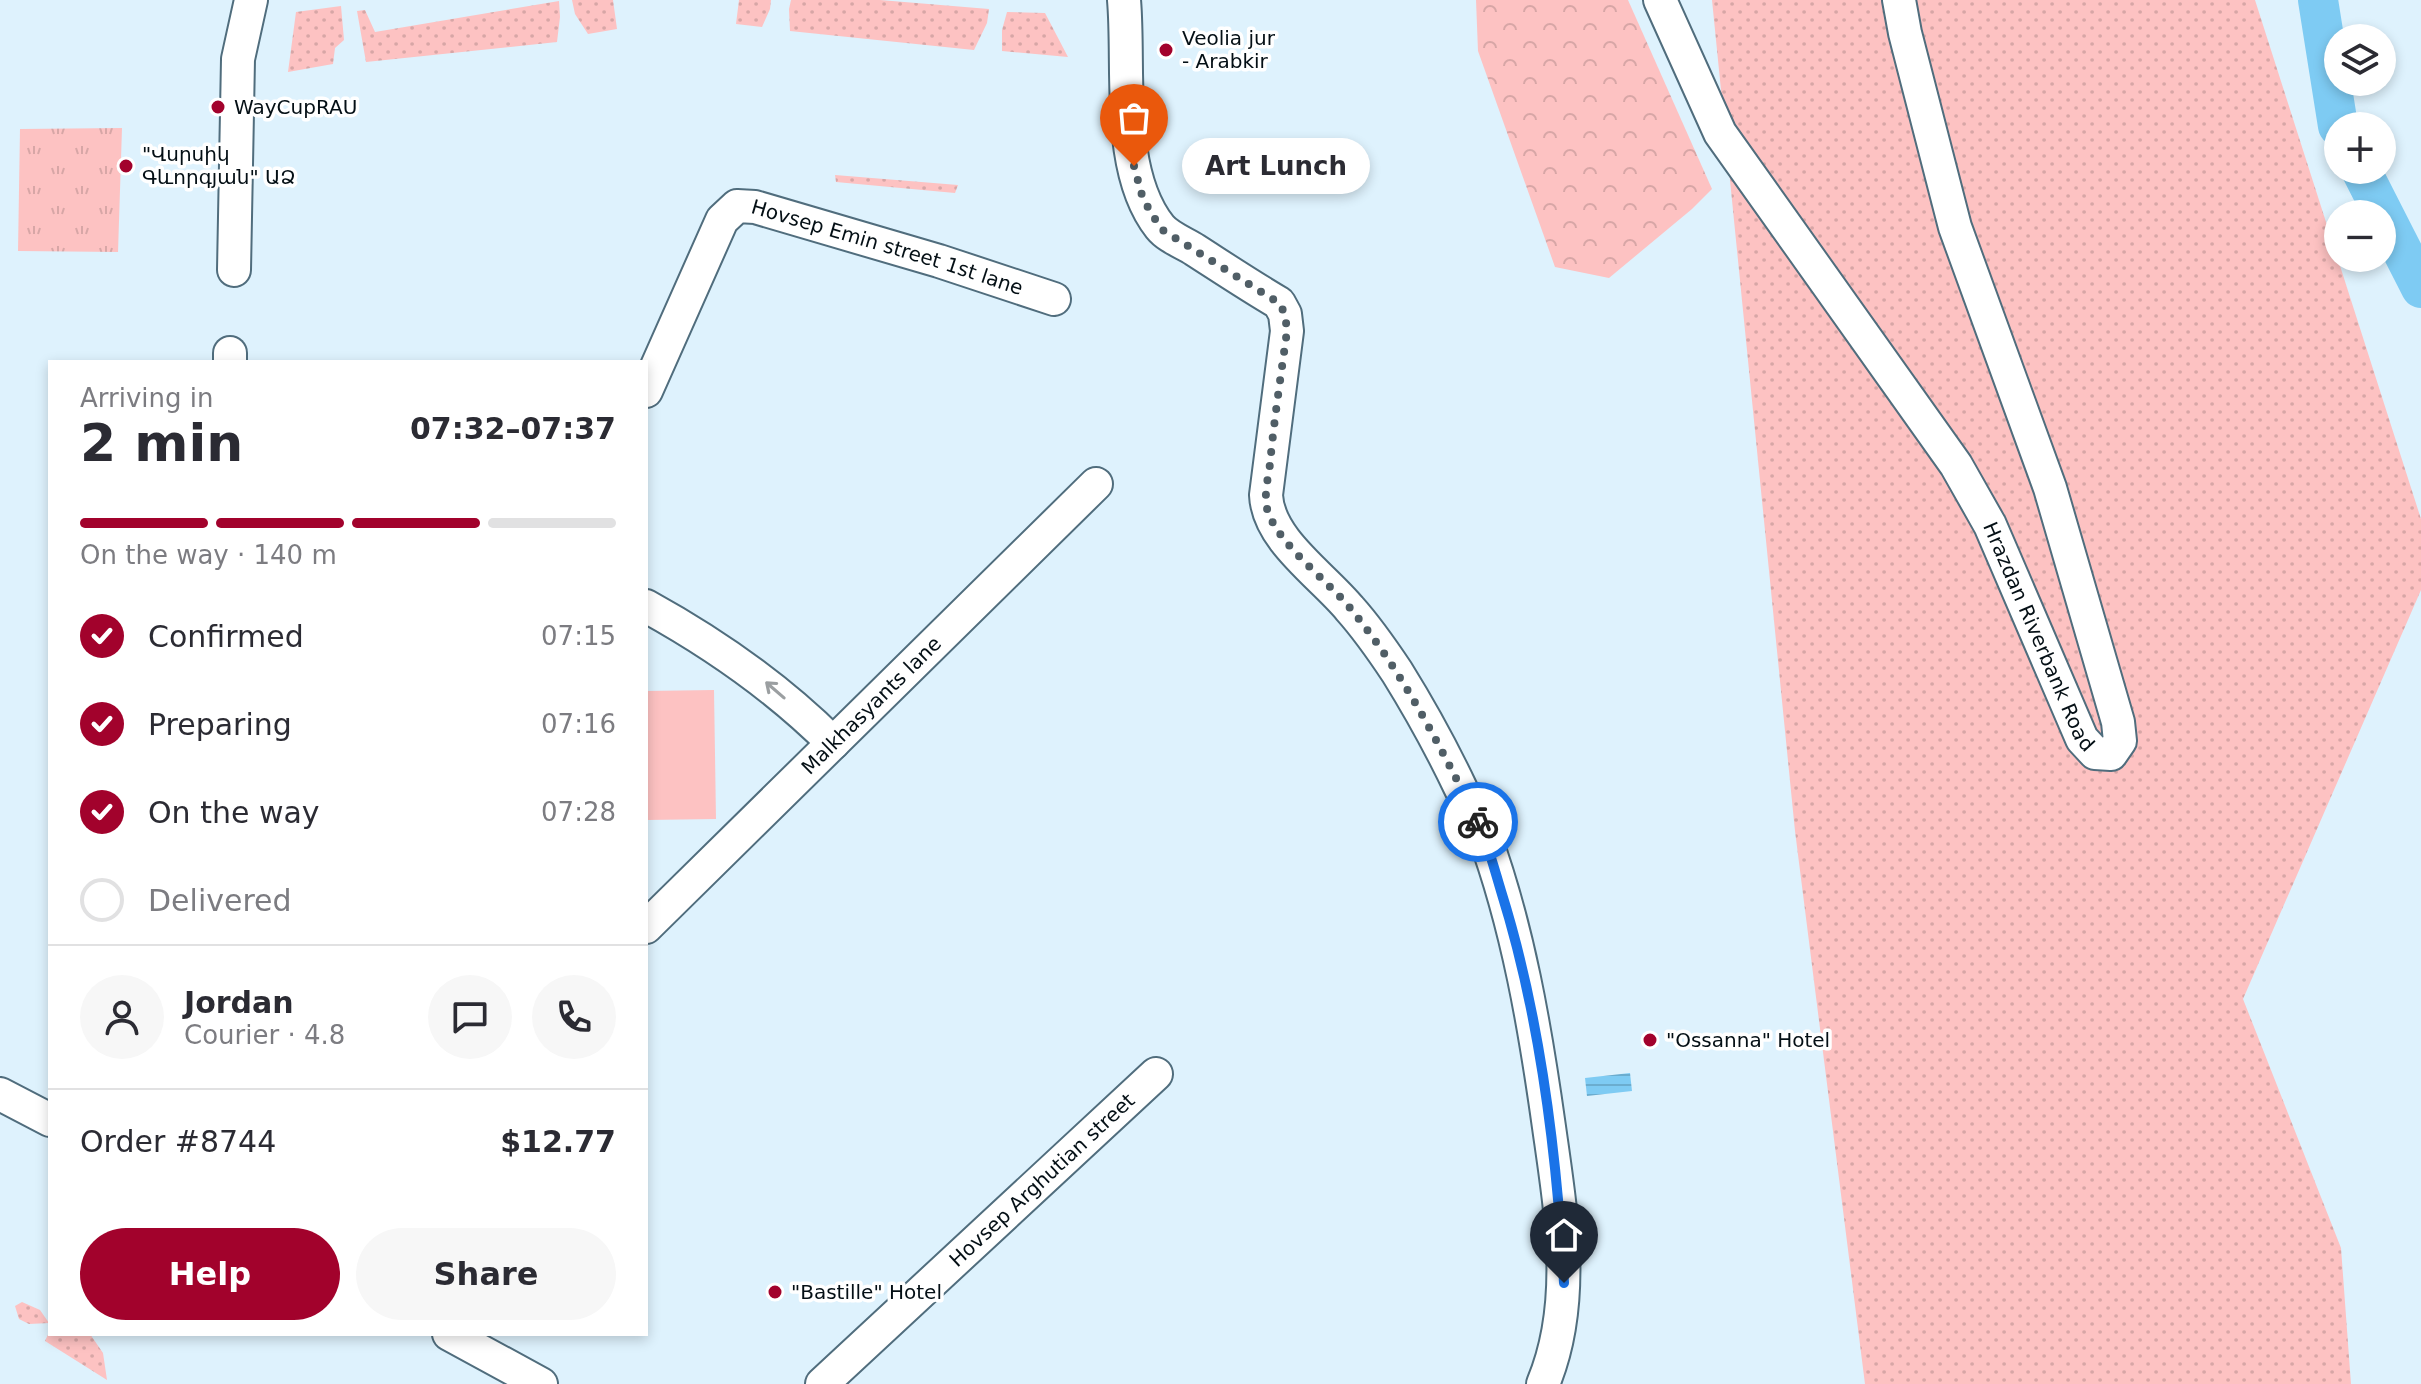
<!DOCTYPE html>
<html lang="en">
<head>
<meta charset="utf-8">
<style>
  :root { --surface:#fff; --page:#f7f7f7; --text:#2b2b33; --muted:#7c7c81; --line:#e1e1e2; --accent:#a2022c }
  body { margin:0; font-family:"DejaVu Sans","Noto Sans Armenian",sans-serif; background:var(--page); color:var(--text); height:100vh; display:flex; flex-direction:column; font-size:30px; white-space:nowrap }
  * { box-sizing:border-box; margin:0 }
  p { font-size:26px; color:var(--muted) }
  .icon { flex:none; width:44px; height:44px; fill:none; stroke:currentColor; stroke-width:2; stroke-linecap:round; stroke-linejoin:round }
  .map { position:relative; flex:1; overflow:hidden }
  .details { position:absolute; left:48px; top:360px; width:600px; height:976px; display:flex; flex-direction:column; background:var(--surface); border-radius:0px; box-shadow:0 4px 12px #0003 }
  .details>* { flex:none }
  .tools { position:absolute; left:2324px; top:24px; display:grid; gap:16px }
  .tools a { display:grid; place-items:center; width:72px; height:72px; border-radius:50%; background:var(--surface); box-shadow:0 4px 12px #0003; font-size:40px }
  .pin { position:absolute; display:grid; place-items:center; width:68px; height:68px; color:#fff; margin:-82px -34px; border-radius:50% 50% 50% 0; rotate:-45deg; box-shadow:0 0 8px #0007 }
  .pin .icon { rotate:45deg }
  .courier { position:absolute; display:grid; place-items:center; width:80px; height:80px; margin:-40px; border:6px solid #1a73e8; border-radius:50%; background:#fff; color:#222; box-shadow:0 2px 10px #0007 }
  .bubble { position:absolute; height:56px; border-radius:28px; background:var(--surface); box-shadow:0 4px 12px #0003; font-size:26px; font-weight:700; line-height:56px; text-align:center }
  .summary em { font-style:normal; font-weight:700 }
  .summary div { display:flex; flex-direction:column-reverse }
  .summary { display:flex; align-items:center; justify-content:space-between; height:136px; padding:0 32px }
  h1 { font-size:52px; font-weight:700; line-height:60px }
  .bar { display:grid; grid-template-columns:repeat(4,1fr); gap:12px 8px; align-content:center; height:96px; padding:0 32px }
  .bar i { height:10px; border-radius:6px; background:var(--line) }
  .bar .active { background:var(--accent) }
  .bar p { grid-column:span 4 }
  .line { display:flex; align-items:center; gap:20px; padding:0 32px; border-top:2px solid var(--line) }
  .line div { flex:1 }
  .round { display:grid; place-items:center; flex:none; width:84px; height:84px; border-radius:42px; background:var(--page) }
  ol { padding:0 32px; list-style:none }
  li { display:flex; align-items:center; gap:24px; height:88px }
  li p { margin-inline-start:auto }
  li .icon { padding:8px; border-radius:50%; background:var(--accent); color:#fff; stroke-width:4 }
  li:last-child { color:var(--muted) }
  li i { width:44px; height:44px; border:4px solid var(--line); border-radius:50% }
  .cta { display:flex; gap:16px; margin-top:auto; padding:16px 32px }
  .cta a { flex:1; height:92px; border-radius:48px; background:var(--accent); color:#fff; font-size:32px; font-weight:700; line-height:92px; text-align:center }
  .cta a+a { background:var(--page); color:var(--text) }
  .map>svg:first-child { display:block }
  .grass { fill:url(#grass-dots) }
  .forest { fill:url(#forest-crowns) }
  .park { fill:url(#park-tufts) }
  .garden { fill:#fdc2c2 }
  .water { fill:url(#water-rules) }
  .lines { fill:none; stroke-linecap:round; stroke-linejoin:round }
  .river { stroke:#7ecbf3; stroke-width:40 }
  .minor-casing { stroke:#506d7d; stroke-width:36 }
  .minor { stroke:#fff; stroke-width:32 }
  .oneway { stroke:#9b9fa1 }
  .done { stroke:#505e66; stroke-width:8; stroke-dasharray:0 14.4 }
  .route { stroke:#1a73e8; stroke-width:10 }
  .poi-dot { fill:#a2022c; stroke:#fff; stroke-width:3 }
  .labels { text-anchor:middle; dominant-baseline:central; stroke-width:7; stroke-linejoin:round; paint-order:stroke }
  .poi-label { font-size:20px; fill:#040f15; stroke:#fff; text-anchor:start }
  .street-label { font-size:20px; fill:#040f15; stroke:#fff }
</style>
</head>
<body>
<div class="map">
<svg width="2421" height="1384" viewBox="0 0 2421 1384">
  <defs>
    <pattern id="grass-dots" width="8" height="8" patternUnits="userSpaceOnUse" patternTransform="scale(2)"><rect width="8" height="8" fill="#fdc2c2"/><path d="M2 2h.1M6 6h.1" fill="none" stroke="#d7a6a6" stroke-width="1.8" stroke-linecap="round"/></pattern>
    <pattern id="forest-crowns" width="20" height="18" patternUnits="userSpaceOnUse" patternTransform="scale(2)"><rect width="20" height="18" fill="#fdc2c2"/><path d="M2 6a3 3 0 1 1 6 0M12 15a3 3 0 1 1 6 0" fill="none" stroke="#d7a6a6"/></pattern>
    <pattern id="park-tufts" width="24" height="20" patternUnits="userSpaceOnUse" patternTransform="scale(2)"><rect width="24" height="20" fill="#fdc2c2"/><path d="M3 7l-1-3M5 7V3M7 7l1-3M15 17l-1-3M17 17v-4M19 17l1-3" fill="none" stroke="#d7a6a6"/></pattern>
    <pattern id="water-rules" width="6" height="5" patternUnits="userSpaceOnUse" patternTransform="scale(2)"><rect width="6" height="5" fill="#7ecbf3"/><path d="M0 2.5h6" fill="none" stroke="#6badcf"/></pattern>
  </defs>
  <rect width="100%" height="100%" fill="#def2fd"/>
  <path class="grass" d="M572,0H613L617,29L588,34L575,14Z
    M739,0H771L770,9L762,27L736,24Z
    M791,0H880L989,9L987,23L974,50L790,31L789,9Z
    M1712,0H2255L2421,519V590L2243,999L2341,1248L2351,1384H1865L1795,831Z
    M559,1L560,17L557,42L366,62L357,11L365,10L375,32Z
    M341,6L344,40L335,48L333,64L288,72L296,12Z
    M1007,12L1045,13L1068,57L1002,51V30Z
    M835,175L958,185L955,193L836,182Z
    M22,1302L40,1310L49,1323L29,1324L19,1319L15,1306Z
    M50,1330V1334H90L103,1353L107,1380L45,1341Z"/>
  <path class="forest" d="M1476,0H1628L1712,189L1692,209L1609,278L1555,267L1478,51Z"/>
  <path class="park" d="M122,128L118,252L18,251L20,129Z"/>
  <path class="garden" d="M714,690L716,819L647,820L646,691Z"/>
  <path class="water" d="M1630,1073L1632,1091L1587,1096L1585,1078Z"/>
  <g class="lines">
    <path class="river" d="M2318,0L2338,126
      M2361,170L2421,288"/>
    <g class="minor-casing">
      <g id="minor">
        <path d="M1124,0C1130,68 1115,170 1160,227C1168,237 1184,243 1195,250C1223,268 1250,286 1279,303L1285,314L1287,331L1266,495C1268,540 1322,575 1350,609C1367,628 1383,651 1397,672C1420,709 1442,749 1461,789C1468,803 1477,817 1483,832C1518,927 1535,1027 1549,1127C1561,1212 1577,1303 1543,1384"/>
        <path id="s1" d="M1660,0L1720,133L1956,465L1990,525L2082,739L2095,753L2111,754L2120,741L2118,722L2050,488L1955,227L1905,33L1899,0"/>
        <path d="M234,270L238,59L251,0"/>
        <path d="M230,362V353"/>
        <path id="s2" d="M646,391L722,220L737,206L755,207L939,261L1054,299"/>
        <path d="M646,606C715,644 777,687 833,743"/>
        <path id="s3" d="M646,927L1096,484"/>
        <path d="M0,1094L50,1120"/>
        <path d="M449,1334L541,1384"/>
        <path id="s4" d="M822,1384L1156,1074"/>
      </g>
    </g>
    <use href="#minor" class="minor"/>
  </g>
  <defs><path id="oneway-shaft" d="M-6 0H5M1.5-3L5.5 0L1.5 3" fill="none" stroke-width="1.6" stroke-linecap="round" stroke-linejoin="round" transform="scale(2)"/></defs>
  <use class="oneway" href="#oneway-shaft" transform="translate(775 690) rotate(-139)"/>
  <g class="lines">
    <path class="done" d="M1134,166L1143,199L1161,229L1279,303L1285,314L1287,331C1281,375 1274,420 1270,464C1268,479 1263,498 1268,512C1280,546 1327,580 1350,608C1403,672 1441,748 1478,822"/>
    <path class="route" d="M1478,822C1488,844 1494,868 1501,891C1540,1015 1557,1154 1564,1283"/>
  </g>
  <g class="poi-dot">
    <circle cx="1166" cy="50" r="8"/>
    <circle cx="218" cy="107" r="8"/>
    <circle cx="126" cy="166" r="8"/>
    <circle cx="1650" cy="1040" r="8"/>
    <circle cx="775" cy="1292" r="8"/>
  </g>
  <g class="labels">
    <g class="poi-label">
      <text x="1182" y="38">Veolia jur<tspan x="1182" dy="23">- Arabkir</tspan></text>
      <text x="234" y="107">WayCupRAU</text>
      <text x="142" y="154">"Վսրսիկ<tspan x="142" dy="23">Գևորգյան" ԱՁ</tspan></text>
      <text x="1666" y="1040">"Ossanna" Hotel</text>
      <text x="791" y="1292">"Bastille" Hotel</text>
    </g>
    <g class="street-label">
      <text stroke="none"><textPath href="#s2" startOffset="364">Hovsep Emin street 1st lane</textPath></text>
      <text stroke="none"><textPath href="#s1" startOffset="744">Hrazdan Riverbank Road</textPath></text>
      <text stroke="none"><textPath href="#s3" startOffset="316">Malkhasyants lane</textPath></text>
      <text stroke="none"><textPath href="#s4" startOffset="300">Hovsep Arghutian street</textPath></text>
    </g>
  </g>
</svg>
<div class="tools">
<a><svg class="icon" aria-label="layers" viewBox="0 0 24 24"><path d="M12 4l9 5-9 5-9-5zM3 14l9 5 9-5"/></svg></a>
<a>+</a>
<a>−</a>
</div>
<div class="pin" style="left:1134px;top:166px;background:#ea580c"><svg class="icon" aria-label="bag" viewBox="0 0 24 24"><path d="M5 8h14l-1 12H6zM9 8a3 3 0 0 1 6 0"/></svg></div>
<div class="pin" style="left:1564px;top:1283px;background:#1f2937"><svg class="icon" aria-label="home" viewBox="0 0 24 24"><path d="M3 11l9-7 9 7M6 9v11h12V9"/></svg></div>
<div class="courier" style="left:1478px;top:822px"><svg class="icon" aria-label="bike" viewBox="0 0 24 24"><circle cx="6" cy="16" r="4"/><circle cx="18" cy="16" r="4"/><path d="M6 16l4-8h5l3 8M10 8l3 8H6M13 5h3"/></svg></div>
<div class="bubble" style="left:1182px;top:138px;width:188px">Art Lunch</div>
<section class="details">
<div class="summary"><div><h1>2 min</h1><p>Arriving in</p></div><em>07:32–07:37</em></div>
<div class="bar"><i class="active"></i><i class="active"></i><i class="active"></i><i></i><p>On the way · 140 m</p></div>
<ol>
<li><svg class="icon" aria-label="check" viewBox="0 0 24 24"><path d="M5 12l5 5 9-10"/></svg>Confirmed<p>07:15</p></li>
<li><svg class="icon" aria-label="check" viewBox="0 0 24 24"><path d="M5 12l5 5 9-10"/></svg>Preparing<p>07:16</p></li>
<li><svg class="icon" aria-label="check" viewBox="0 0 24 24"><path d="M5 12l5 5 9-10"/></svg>On the way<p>07:28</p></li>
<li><i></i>Delivered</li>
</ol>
<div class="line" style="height:144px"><a class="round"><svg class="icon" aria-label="person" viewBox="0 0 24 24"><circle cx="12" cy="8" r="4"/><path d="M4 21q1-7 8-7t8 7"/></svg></a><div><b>Jordan</b><p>Courier · 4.8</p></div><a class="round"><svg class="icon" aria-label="chat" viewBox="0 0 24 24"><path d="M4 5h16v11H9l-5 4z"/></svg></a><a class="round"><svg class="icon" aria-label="phone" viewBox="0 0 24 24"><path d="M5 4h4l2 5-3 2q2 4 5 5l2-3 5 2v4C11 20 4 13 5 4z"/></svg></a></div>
<div class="line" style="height:104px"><div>Order #8744</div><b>$12.77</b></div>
<div class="cta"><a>Help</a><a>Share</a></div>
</section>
</div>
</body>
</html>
